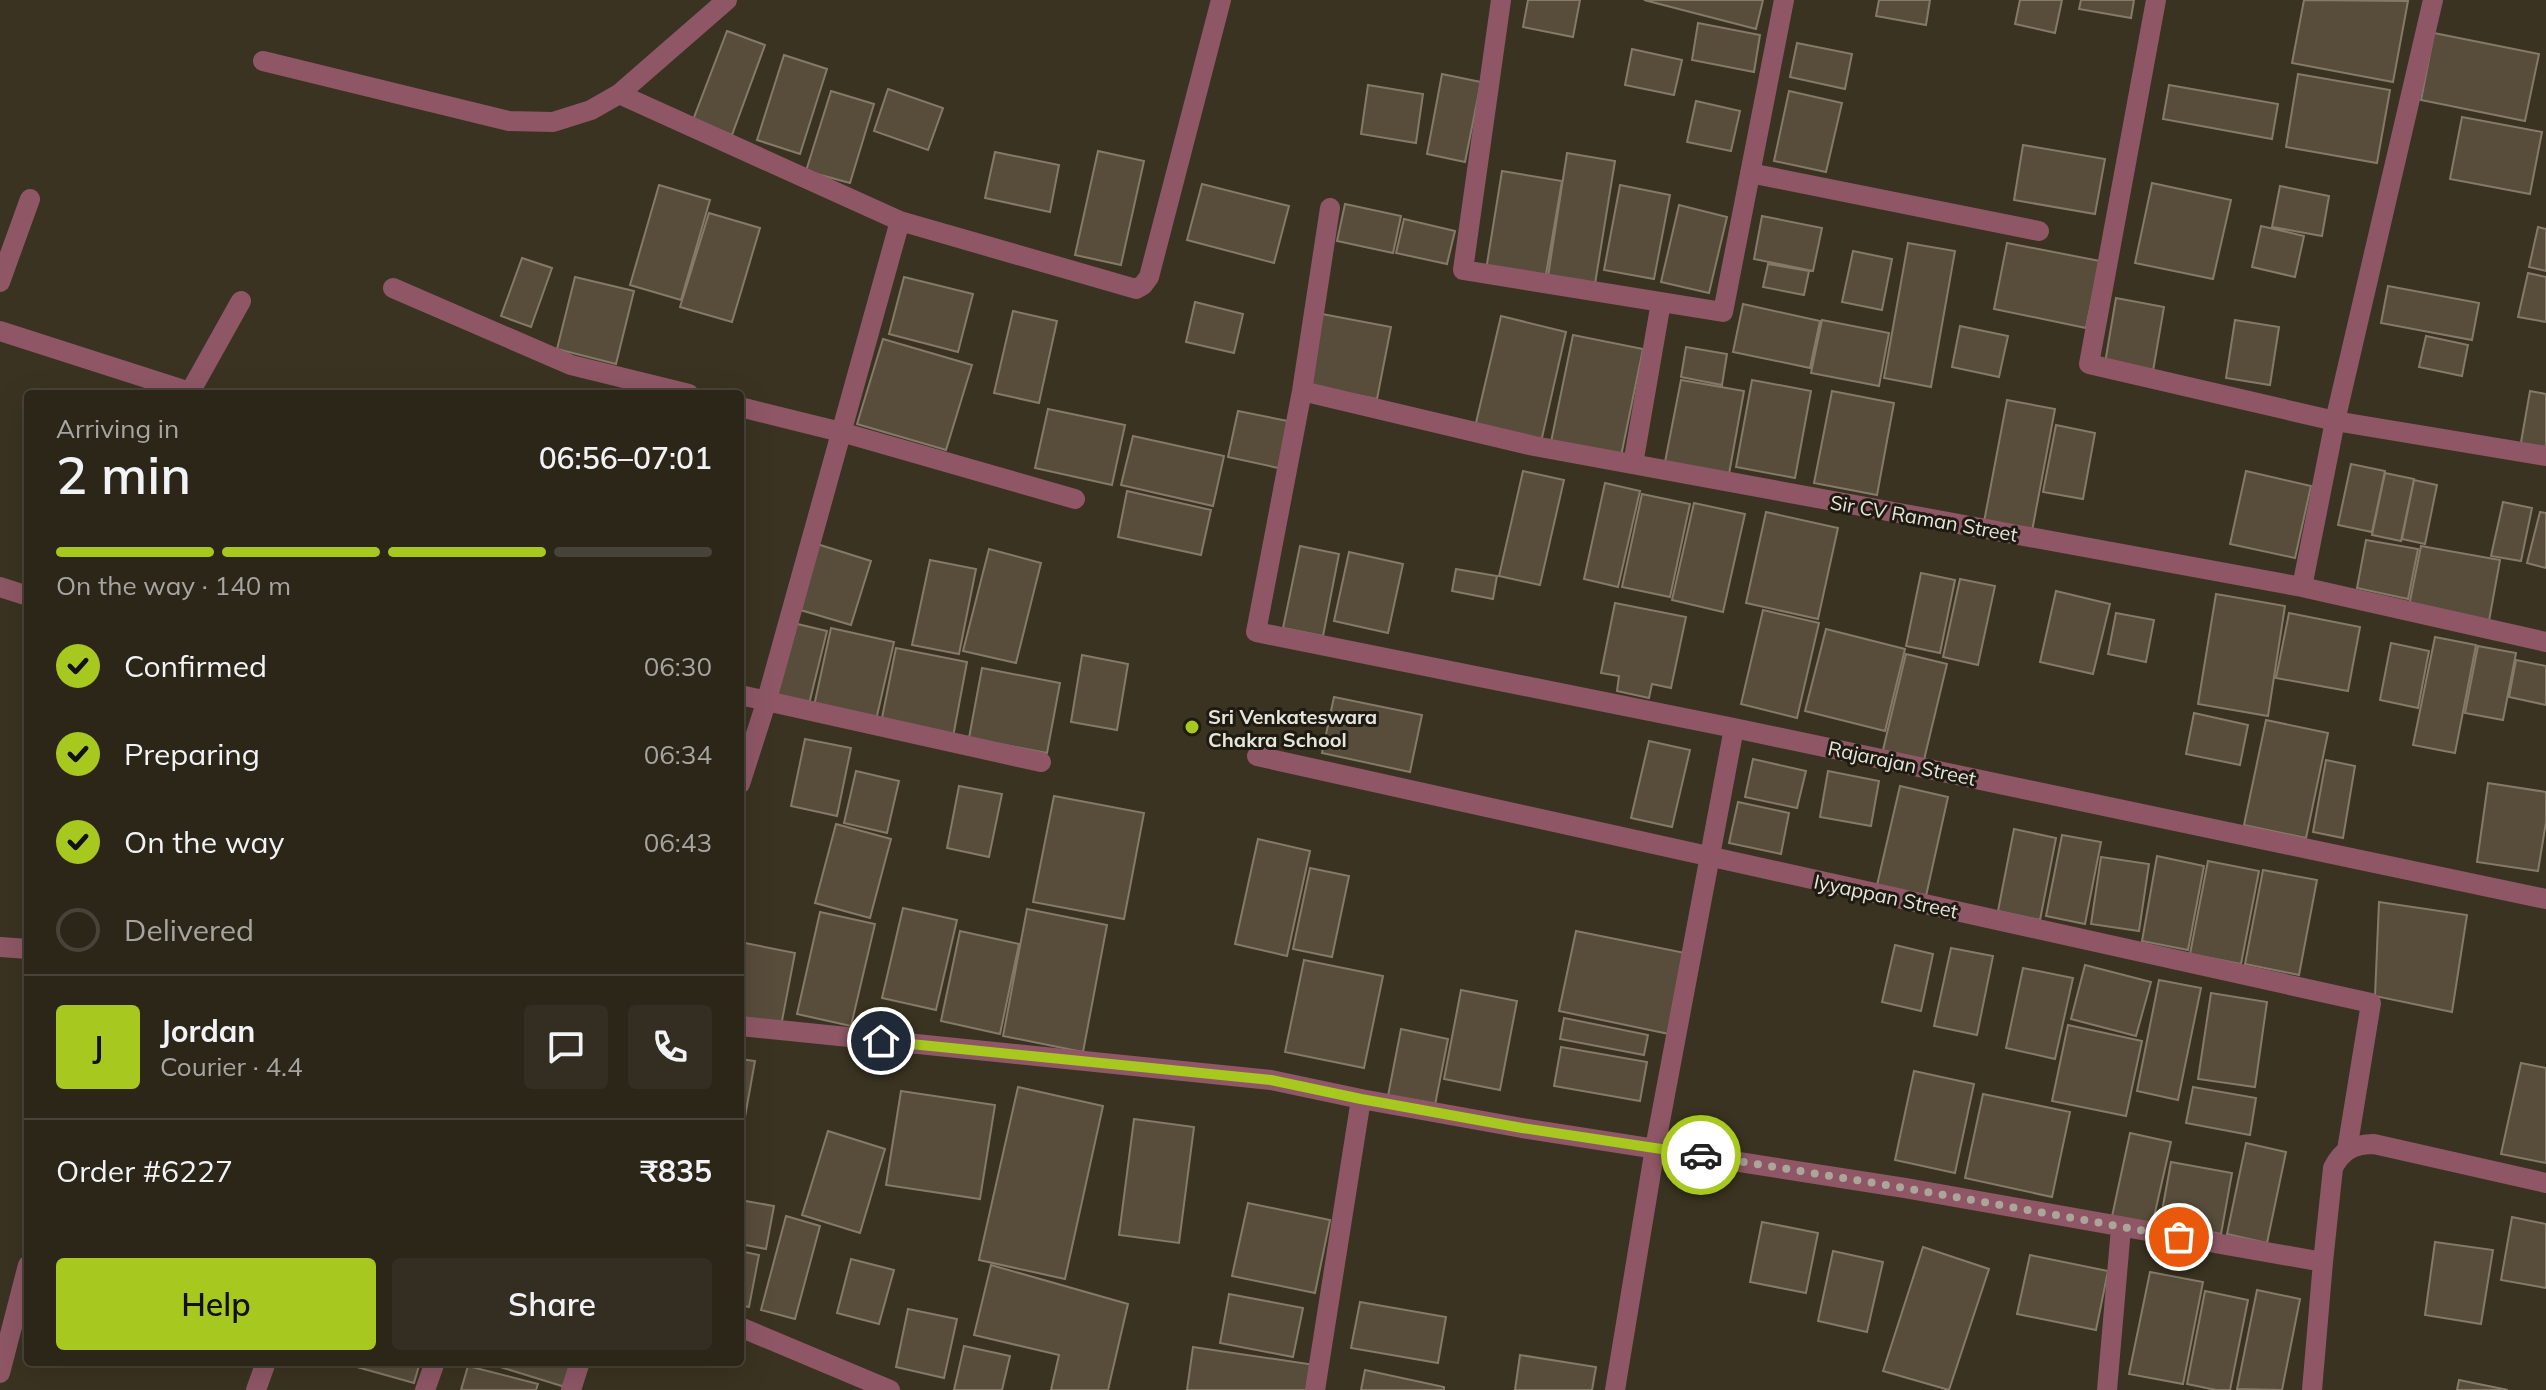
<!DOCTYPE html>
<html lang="en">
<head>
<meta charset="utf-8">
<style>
  :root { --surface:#2c2619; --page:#342e22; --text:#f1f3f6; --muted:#a6a5a2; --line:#484338; --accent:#a7c81f }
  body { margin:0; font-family:Mulish,sans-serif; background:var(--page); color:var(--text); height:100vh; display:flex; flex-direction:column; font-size:30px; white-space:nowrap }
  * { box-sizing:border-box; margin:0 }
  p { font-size:26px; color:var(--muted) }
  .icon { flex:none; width:44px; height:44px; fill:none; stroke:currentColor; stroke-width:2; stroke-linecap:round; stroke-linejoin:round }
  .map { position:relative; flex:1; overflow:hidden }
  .drawer { position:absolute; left:24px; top:390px; width:720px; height:976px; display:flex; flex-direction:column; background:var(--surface); border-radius:8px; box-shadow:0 8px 32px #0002,0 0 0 2px var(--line) }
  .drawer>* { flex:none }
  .pin { position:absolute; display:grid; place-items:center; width:68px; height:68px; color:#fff; margin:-34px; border:4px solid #fff; border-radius:50%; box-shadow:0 2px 8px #0007 }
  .courier { position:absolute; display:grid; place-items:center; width:80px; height:80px; margin:-40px; border:6px solid #a7c81f; border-radius:50%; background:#fff; color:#222; box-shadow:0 2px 10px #0007 }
  .overview em { font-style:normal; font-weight:600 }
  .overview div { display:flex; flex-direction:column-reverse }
  .overview { display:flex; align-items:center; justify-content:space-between; height:136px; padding:0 32px }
  h1 { font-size:52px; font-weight:600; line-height:60px }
  .bar { display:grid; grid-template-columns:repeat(4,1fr); gap:12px 8px; align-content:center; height:96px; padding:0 32px }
  .bar i { height:10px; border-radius:6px; background:var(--line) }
  .bar .on { background:var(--accent) }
  .bar p { grid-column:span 4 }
  .line { display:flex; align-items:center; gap:20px; padding:0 32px; border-top:2px solid var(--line) }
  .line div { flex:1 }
  .round { display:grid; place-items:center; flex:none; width:84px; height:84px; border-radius:8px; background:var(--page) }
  ol { padding:0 32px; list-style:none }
  li { display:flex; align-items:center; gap:24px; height:88px }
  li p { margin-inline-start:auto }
  li .icon { padding:8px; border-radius:50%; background:var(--accent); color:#111; stroke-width:4 }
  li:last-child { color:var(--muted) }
  li i { width:44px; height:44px; border:4px solid var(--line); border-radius:50% }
  .button { display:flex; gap:16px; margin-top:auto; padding:16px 32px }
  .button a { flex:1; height:92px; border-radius:8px; background:var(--accent); color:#111; font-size:32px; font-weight:600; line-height:92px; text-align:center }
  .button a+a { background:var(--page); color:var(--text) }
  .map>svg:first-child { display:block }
  .building { fill:#584d3b; stroke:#857a67; stroke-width:2 }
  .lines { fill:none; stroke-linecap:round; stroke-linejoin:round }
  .minor { stroke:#8f5766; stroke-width:20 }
  .done { stroke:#aba699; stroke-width:8; stroke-dasharray:0 14.4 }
  .route { stroke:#a7c81f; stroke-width:10 }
  .poi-dot { fill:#a7c81f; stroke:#1e1b13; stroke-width:3 }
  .labels { text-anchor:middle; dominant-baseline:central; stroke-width:6; stroke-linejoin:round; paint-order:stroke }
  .street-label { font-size:20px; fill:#e8e4d9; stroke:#1e1b13 }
  .poi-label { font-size:20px; font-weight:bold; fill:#e8e4d9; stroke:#1e1b13; text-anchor:start }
</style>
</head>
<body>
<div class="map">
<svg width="2546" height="1390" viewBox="0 0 2546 1390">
  <rect width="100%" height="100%" fill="#3a3321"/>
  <path class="building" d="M1528,0H1580L1573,37L1523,27Z
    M1644,0H1763L1756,29Z
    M1879,0H1930L1926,25L1876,16Z
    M2020,0H2062L2055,33L2015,24Z
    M2081,0H2134L2131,18L2079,9Z
    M2304,0L2408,1L2393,82L2292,63Z
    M1698,23L1760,35L1754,72L1692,60Z
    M727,31L765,45L732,135L693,120Z
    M2434,33L2539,54L2525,121L2421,100Z
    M1797,43L1852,54L1845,89L1790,77Z
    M1632,49L1682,60L1674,95L1625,85Z
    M784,55L827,69L800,154L757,140Z
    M1442,74L1481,82L1465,162L1427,154Z
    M2298,74L2390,90L2377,163L2286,147Z
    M1368,85L1423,94L1416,143L1361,134Z
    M2169,85L2278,104L2272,139L2163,119Z
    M888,89L943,108L928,150L874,131Z
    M831,91L874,104L850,183L806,171Z
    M1789,91L1842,103L1826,172L1774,161Z
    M1696,101L1740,111L1731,151L1687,142Z
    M2462,117L2542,132L2530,194L2450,179Z
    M2023,145L2105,159L2095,214L2014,200Z
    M1098,151L1144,161L1121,265L1075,255Z
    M995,152L1059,165L1050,212L985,198Z
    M1567,153L1615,161L1594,290L1547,283Z
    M1502,171L1562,181L1545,280L1486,270Z
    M2152,183L2231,200L2213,279L2135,263Z
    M1202,184L1289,206L1274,263L1187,240Z
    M659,185L710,200L681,300L630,285Z
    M1620,185L1670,195L1654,279L1604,270Z
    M2280,186L2329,196L2322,236L2272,227Z
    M1345,204L1401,216L1393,253L1337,241Z
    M1679,205L1727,217L1709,293L1661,282Z
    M709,213L760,228L732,322L680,307Z
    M1762,216L1822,228L1813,271L1754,259Z
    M1404,219L1455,231L1447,264L1396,253Z
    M2261,226L2304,236L2295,277L2252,267Z
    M2538,227L2546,229V271L2529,267Z
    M1908,243L1955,251L1931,387L1884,378Z
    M2007,243L2100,261L2086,328L1994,309Z
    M1853,251L1892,259L1882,310L1842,302Z
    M522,258L552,268L531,327L501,316Z
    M1768,264L1809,271L1804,295L1763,287Z
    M2528,273L2546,277V322L2518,317Z
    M575,277L634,291L616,364L557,349Z
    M904,277L973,294L958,352L889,334Z
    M2388,286L2479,303L2472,340L2381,323Z
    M2116,298L2164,307L2153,371L2105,363Z
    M1195,302L1243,314L1234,353L1186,342Z
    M1743,304L1820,321L1810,368L1733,352Z
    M1013,311L1057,321L1039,403L994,393Z
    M1322,314L1391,327L1377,399L1309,386Z
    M1501,316L1566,332L1541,442L1475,427Z
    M1822,320L1889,333L1879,386L1811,373Z
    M2235,320L2279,327L2270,385L2226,378Z
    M1960,326L2008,336L1999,377L1952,367Z
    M1573,335L1643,349L1621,456L1551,442Z
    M2426,336L2468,345L2462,376L2419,367Z
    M883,339L972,365L946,450L857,424Z
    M1686,347L1727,354L1722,385L1681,377Z
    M1681,380L1744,391L1729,474L1665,462Z
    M1752,380L1811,391L1795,478L1736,467Z
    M1832,391L1894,403L1877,495L1814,483Z
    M2530,391L2546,394V452L2520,448Z
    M2007,400L2055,409L2032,531L1984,522Z
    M1048,409L1125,425L1112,485L1035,468Z
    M1238,411L1293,422L1283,469L1228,457Z
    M2056,425L2095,433L2083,499L2043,492Z
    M1133,436L1224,456L1213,506L1121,485Z
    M2351,464L2385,471L2372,532L2338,525Z
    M1523,471L1564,480L1540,585L1499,576Z
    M2246,471L2311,486L2295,558L2230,544Z
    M2385,473L2414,479L2401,541L2372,535Z
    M2414,480L2437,485L2425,544L2402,539Z
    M1605,483L1640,491L1618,587L1584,579Z
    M1127,491L1211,510L1201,555L1118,537Z
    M1642,494L1690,504L1670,597L1622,587Z
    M2503,502L2532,508L2521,561L2491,556Z
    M1694,503L1745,514L1723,612L1672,600Z
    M1766,512L1838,528L1818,619L1746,603Z
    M2540,512L2546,513V568L2527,563Z
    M2366,540L2418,549L2408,599L2357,588Z
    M817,544L871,561L851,625L797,609Z
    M1300,546L1339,554L1323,636L1283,628Z
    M2421,546L2500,560L2489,621L2409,606Z
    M989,549L1041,563L1016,663L963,651Z
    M1349,552L1403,564L1388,633L1334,621Z
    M930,560L976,569L959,654L912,645Z
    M1456,569L1497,576L1493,599L1452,591Z
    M1921,573L1955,580L1940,653L1906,646Z
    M1960,579L1995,586L1978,665L1943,657Z
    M2056,591L2110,604L2093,674L2040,662Z
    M2216,594L2285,606L2268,716L2198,704Z
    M1615,603L1686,617L1671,688L1652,684L1649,698L1617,691L1619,676L1601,673Z
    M1763,610L1819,623L1797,718L1741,704Z
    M2116,613L2154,620L2146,662L2108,654Z
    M2289,613L2360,627L2348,691L2276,678Z
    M789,622L827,631L809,704L771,695Z
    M831,628L894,642L876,720L814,706Z
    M1826,629L1905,649L1885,731L1805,711Z
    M2435,637L2476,645L2455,753L2413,745Z
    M2391,643L2429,651L2418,708L2380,700Z
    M2478,646L2516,653L2503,720L2465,713Z
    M896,648L967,662L953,737L881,723Z
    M1906,654L1947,664L1923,764L1882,754Z
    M1082,655L1128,664L1117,730L1071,722Z
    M2516,660L2546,666V705L2509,697Z
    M982,668L1060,683L1047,753L969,738Z
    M1334,697L1422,715L1410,772L1322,753Z
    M2194,713L2248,725L2240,765L2186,754Z
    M2266,720L2328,733L2306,838L2244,825Z
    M805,739L851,748L837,816L791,806Z
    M1649,741L1690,750L1672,827L1631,818Z
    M1753,759L1806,771L1797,808L1745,797Z
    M2326,760L2355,766L2343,838L2313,832Z
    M856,771L899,781L887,833L844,823Z
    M1828,771L1879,781L1871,826L1820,817Z
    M2488,783L2546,792V822L2538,871L2477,862Z
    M959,786L1002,794L989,857L947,848Z
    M1900,786L1948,797L1926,896L1877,885Z
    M1054,796L1144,813L1124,919L1033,902Z
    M1738,802L1789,813L1781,854L1729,843Z
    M836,824L891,839L870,918L815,903Z
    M2014,829L2056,838L2040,920L1998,911Z
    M2062,835L2101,842L2085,924L2046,916Z
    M1258,839L1310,851L1287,956L1235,944Z
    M2157,856L2204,866L2188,950L2142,941Z
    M2101,857L2149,864L2139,931L2091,924Z
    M2208,861L2259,871L2241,964L2190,954Z
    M1310,868L1349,876L1332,957L1293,949Z
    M2263,870L2317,880L2299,975L2245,964Z
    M2379,902L2467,915L2452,1012L2375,996Z
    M903,908L957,920L936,1010L882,998Z
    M1027,909L1107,925L1083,1052L1003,1036Z
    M820,912L875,924L851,1026L797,1014Z
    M960,931L1019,944L1000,1034L941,1021Z
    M1576,931L1685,953L1669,1034L1559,1011Z
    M740,942L795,953L781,1026L740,1018Z
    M1895,945L1933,954L1921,1011L1882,1002Z
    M1951,948L1993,956L1977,1035L1934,1026Z
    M1304,960L1383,976L1364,1068L1285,1052Z
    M2085,965L2151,982L2136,1036L2071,1019Z
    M2023,968L2073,978L2055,1059L2006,1048Z
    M2159,980L2201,988L2178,1100L2137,1091Z
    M1461,990L1517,1001L1500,1090L1444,1079Z
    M2211,993L2267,1002L2255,1087L2198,1079Z
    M1564,1018L1648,1035L1644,1055L1560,1039Z
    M2068,1025L2142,1041L2126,1116L2052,1101Z
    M1401,1029L1448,1039L1435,1105L1388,1096Z
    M1561,1047L1647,1062L1640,1101L1554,1086Z
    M740,1059L755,1061L745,1117L740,1116Z
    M2521,1063L2546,1068V1163L2501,1154Z
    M1914,1071L1974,1084L1955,1173L1895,1160Z
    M1018,1087L1103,1106L1065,1279L979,1260Z
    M2193,1087L2256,1098L2250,1135L2186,1123Z
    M901,1091L995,1105L980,1199L886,1185Z
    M1983,1094L2070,1112L2052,1197L1965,1178Z
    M1134,1119L1194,1127L1179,1243L1119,1235Z
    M828,1131L885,1149L860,1233L802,1215Z
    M2130,1133L2171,1142L2151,1230L2111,1221Z
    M2246,1143L2286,1152L2267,1243L2227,1234Z
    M2171,1162L2232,1173L2221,1234L2160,1222Z
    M740,1200L774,1206L766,1249L740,1244Z
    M1248,1203L1330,1220L1315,1293L1232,1276Z
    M786,1216L820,1226L795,1319L761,1310Z
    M2512,1217L2546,1224V1288L2501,1280Z
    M1762,1222L1818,1233L1806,1293L1750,1282Z
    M2435,1242L2493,1250L2481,1324L2425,1315Z
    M1923,1247L1989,1269L1949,1390L1883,1371Z
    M740,1251L759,1255L749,1307L740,1305Z
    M1833,1251L1883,1262L1867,1332L1818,1321Z
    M2030,1255L2108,1271L2096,1330L2017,1314Z
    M851,1259L894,1270L879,1324L837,1313Z
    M991,1265L1128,1304L1108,1390H1051L1059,1355L974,1335Z
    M2150,1272L2203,1282L2183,1384L2129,1374Z
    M2257,1290L2300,1299L2282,1390L2237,1389Z
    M2205,1291L2248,1300L2230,1390H2216L2187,1384Z
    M1229,1294L1303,1308L1293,1357L1220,1343Z
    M1360,1302L1446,1317L1438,1363L1351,1348Z
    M908,1309L957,1319L944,1378L896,1367Z
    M964,1346L1010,1356L1002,1390H954Z
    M1193,1347L1315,1365L1311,1390H1187Z
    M1520,1355L1596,1367L1592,1390H1515Z
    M339,1362H420L414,1383Z
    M484,1362H573L565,1387Z
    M468,1366L538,1384L536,1390H461Z
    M1365,1370L1444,1387V1390H1361Z
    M2459,1380L2508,1390H2457Z"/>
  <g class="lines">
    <path class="minor" d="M727,0L619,94L900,221L766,703L740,784
      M1501,0L1463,270L1723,312L1784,0
      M2156,0L2089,364L2335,421L2546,456
      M263,61L509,121L553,122L591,110L619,94
      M1750,173L2039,231
      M1330,208L1302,391L1256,632L1734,728L2546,899
      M900,221L1136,289L1143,285L1149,277L1221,0
      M0,282L30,199
      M393,288L571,365L689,394
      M0,331L190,392
      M1302,391L1534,446L2302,587L2546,642
      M189,394L241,301
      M740,407L841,432L1075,499
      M1633,464L1661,302
      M0,587L28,596
      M2302,587L2335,421L2433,0
      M740,695L1041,762
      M1257,756L2371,1003L2347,1150
      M0,947L28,949
      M740,1026L1271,1080L1361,1099L1522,1128L1905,1188L2323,1262L2333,1168C2342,1150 2354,1144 2374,1144L2546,1183
      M740,1327L890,1390
      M0,1373L28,1265
      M256,1390L266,1362
      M425,1390L435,1362
      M571,1390L580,1362
      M1315,1390L1361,1099
      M1615,1390L1655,1148L1734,728
      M2107,1390L2121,1228
      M2312,1390L2323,1262"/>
  </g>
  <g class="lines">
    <path class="done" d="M1701,1155L1905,1188L2179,1237"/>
    <path class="route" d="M881,1041L1271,1080L1361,1099L1522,1128L1701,1155"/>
  </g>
  <circle class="poi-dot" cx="1192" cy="727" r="8"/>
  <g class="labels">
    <g class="street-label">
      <text transform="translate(1924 518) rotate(10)">Sir CV Raman Street</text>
      <text transform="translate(1902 763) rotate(12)">Rajarajan Street</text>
      <text transform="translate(1886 896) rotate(12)">Iyyappan Street</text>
    </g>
    <g class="poi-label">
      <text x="1208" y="716">Sri Venkateswara<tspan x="1208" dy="23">Chakra School</tspan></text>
    </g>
  </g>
</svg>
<div class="pin" style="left:2179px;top:1237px;background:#ea580c"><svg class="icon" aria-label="bag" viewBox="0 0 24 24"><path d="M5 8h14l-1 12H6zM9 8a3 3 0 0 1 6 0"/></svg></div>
<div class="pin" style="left:881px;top:1041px;background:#1f2937"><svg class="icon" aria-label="home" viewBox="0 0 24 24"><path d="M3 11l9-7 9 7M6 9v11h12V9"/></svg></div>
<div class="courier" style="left:1701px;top:1155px"><svg class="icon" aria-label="car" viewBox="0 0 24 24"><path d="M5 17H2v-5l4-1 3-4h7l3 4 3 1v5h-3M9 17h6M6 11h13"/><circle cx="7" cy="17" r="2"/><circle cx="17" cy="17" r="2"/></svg></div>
<section class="drawer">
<div class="overview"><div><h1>2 min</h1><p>Arriving in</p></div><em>06:56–07:01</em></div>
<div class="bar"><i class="on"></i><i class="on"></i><i class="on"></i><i></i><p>On the way · 140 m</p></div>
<ol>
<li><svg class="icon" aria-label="check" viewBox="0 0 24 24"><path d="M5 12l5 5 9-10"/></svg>Confirmed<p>06:30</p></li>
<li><svg class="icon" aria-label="check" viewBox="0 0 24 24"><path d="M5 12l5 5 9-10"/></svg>Preparing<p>06:34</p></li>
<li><svg class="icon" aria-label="check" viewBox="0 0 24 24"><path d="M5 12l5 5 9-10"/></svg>On the way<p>06:43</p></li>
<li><i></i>Delivered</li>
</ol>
<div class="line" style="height:144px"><b class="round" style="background:var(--accent);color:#111">J</b><div><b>Jordan</b><p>Courier · 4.4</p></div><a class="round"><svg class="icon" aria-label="chat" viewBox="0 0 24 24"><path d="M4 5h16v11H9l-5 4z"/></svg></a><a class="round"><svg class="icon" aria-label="phone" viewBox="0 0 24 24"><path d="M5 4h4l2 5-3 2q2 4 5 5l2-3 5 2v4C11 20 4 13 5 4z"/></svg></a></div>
<div class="line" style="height:104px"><div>Order #6227</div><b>₹835</b></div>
<div class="button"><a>Help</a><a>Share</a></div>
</section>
</div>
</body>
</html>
